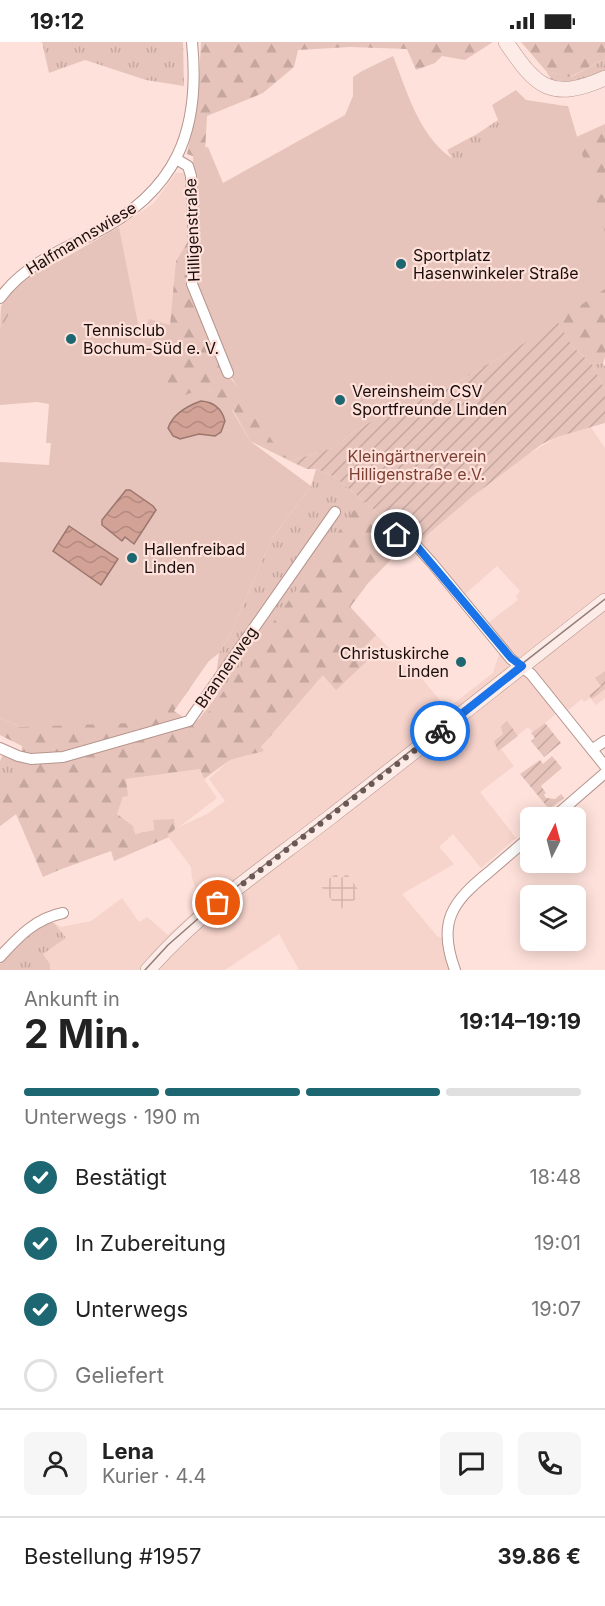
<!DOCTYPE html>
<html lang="de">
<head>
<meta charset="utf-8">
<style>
  :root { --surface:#fff; --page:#f6f6f6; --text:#222; --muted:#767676; --line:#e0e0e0; --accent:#1c6771 }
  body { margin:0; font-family:Inter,sans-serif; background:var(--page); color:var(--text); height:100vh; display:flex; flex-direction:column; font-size:22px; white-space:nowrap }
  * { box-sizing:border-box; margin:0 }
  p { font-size:20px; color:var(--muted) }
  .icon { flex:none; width:33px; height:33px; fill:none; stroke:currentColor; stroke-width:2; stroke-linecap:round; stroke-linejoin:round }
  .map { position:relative; height:928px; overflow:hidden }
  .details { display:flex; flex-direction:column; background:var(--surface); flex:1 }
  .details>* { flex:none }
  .needle { width:39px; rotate:6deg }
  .tools { position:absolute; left:520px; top:765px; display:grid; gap:12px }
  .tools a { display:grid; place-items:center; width:66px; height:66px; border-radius:9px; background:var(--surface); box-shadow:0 3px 15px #0003; font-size:30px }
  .pin { position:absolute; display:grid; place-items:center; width:51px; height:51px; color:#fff; margin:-26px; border:3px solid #fff; border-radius:50%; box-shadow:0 2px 6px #0007 }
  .courier { position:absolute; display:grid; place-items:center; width:60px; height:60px; margin:-30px; border:4px solid #1a73e8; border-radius:50%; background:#fff; color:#222; box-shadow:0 2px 8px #0007 }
  .overview em { font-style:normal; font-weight:700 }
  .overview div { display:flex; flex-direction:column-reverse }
  .overview { display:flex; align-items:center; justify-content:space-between; height:102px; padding:0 24px }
  h1 { font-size:39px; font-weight:700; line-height:45px }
  .bar { display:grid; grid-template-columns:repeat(4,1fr); gap:9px 6px; align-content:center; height:72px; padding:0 24px }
  .bar i { height:8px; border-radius:4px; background:var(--line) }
  .bar .selected { background:var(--accent) }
  .bar p { grid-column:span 4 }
  .line { display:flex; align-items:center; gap:15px; padding:0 24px; border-top:2px solid var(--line) }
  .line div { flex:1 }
  .round { display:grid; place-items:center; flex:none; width:63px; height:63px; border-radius:9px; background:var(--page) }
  ol { padding:0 24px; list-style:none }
  li { display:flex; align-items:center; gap:18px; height:66px }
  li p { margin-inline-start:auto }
  li .icon { padding:6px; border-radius:50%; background:var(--accent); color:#fff; stroke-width:4 }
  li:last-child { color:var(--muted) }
  li i { width:33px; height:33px; border:3px solid var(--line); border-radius:50% }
  .status { display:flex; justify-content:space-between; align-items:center; height:42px; padding:0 30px; background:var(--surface); direction:ltr }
  .status svg { height:16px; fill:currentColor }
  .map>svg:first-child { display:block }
  .built { fill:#f6d3cb }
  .industrial { fill:url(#industrial-grid) }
  .grass { fill:url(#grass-tufts) }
  .forest { fill:url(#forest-firs) }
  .garden { fill:url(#garden-furrows) }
  .pitch { fill:#e6c4bb }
  .water { fill:url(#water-waves); stroke:#9b766d; stroke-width:1.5 }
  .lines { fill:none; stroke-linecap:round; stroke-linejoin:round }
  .street-casing { stroke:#b6958d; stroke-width:12 }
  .secondary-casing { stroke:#b6958d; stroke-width:16 }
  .street { stroke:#fff; stroke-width:10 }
  .secondary { stroke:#fcebe7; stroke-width:15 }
  .tram { stroke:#927d78; stroke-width:1.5 }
  .done { stroke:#6a5854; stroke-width:6; stroke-dasharray:0 10.8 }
  .route { stroke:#1a73e8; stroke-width:8 }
  .poi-dot { fill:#1c6771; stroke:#fee1da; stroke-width:2 }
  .labels { text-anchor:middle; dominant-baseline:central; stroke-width:4.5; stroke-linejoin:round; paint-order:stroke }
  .street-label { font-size:16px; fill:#1a0e0c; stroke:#fee1da }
  .poi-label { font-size:16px; fill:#1a0e0c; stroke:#fee1da; text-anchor:start }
  .park-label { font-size:16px; fill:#7d3f32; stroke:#fee1da }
</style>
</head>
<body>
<div class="status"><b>19:12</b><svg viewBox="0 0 49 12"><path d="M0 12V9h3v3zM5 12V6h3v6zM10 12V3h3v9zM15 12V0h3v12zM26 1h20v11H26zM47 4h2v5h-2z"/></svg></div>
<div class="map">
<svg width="605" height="928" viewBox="0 0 605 928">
  <defs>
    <pattern id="industrial-grid" width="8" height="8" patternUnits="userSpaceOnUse" patternTransform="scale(1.5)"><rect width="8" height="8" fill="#f6d3cb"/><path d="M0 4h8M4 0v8" fill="none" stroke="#d2b4ad"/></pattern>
    <pattern id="grass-tufts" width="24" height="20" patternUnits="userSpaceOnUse" patternTransform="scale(1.5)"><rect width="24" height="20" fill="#e6c4bb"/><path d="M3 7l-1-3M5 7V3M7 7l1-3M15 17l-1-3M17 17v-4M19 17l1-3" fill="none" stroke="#c5a7a0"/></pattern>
    <pattern id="forest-firs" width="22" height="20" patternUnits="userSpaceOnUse" patternTransform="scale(1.5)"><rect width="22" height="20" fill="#e6c4bb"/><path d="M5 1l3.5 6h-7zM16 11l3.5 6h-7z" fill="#c5a7a0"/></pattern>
    <pattern id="garden-furrows" width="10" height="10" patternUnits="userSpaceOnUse" patternTransform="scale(1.5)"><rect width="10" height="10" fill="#e6c4bb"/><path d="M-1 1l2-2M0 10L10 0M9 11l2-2" fill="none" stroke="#c5a7a0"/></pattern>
    <pattern id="water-waves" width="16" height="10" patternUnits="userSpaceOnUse" patternTransform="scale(1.5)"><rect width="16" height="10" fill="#d2a296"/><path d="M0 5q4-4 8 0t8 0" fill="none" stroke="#b48a80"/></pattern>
  </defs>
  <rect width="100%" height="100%" fill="#fee1da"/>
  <path class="built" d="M176,131H186L216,324L143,306L119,185L154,161Z
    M590,384L605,406V656L596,663L590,656L584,660L582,657L567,669L565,665L533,690L528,685L501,707L514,724L480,750L516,796L481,826L453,792L439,805L454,822L402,852L437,894L442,896L445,916L450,928H299L279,892L225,928H50V922L43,912L66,896L54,881L61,885L91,879L122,856L139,880L147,875L168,893L212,853L207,847L197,852L192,836L191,825L167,793L162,779H153L154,788L134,792L133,784L117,772L123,755L126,737L200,727L204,737L217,756L179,785L207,772L225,759L209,737L230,718L263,709L261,705L323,633L336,648L370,616L363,606L376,593L394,611L410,630L414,627L447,667L493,631L499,612L480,587L518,558L516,554L520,549L497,524L464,553L421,499L473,454L527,413L557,395Z"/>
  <path class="industrial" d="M336,832L340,837L347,832L362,853L339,868L320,843Z"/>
  <path class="grass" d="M42,0H183L184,44L146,38L85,18L49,31Z
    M605,17V30L572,41L553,40L546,29L571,35Z
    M516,48L526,58L559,63V70L456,123L447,108L477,92L498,78L492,63Z
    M603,321L605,325V348L592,322Z
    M316,427L335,435L392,483L418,501L406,502L368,541L350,565L376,593L363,606L370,616L336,648L323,633L137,730L16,772L0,784V719L3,712L183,689L199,677L218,652L216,634L219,611L231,591L271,498L311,444Z
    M47,880L54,881L66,896L43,912L50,922V928H0V922L20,899Z"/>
  <path class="forest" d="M201,0H493L465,18L442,14L435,21L416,28L407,7L350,5L298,8L294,25L263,51L207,74L205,109L198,116L187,112L198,56Z
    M521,0H605V17L570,35L546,29Z
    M605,82V315L603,321L592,322L573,305L557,280L521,303L455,342L430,351L410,363L386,371L353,390L336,405L290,419L250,399L233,368L229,370L208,346L167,362L81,284L143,290L149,277L170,283L176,219L189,198L223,327L245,354L563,101Z
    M57,217L61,240L0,331C0,317 0,276 1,265C10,243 36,227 57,217Z
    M354,468L406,502L368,541L350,565L376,593L363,606L370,616L336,648L323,633L261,705L264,709L230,718L204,737L200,727L126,737L128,754L123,755L117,772L133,784L135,792L154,788L153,778L174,777L175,787L168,793L169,795L114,819L111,809L59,828L43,835L16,772L0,784V744L21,718L22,704L0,693V676L21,685L213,613L174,669L198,685Z"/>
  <path class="garden" d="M557,279L573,305L592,322L605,348V381L557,395L542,402L473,454L418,501L392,483L335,435L316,427H307L290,419L336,405L353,390L386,371L410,363L430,351L455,342L521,303Z
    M605,629V647L592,657L589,653L601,644L595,636Z
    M507,679L518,694L498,709L494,699L503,692L501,685Z
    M545,681L561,701L544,715L531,699L535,696L531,691Z
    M552,714L562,726L541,744L546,751L544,753L546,756L555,757L561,752L564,756L549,767L520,732L540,718L543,722Z"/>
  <path class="pitch" d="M393,14C408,52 420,97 456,119L504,94L502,59L568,64L605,190V247L521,303L455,341L386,371L352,390L336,405L289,418L275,403L222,321L195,258L193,108L208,105L223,141L345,73L353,54V35L362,29Z
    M119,185L143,306L166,315L169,359L207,345L229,369L232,368L250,399L311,444L271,498L231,591L219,611L132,681L21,685L0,676V420L49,423L51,401H46L49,362L37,360L0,363V288L13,264L32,241L54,222Z"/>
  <path class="water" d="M201,359C214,360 222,367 225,379L221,390L215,394L199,392L180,397L173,394L168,386C173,372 187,364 201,359Z
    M126,448H130L153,464L156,468L134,502L125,495L122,499L102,483V478Z
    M69,484L118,517L101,543L53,509Z"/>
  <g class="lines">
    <g class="street-casing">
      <path id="street" d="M176,117L188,124L191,134L194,203L192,242L228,331
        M0,256C24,224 58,209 93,192C176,150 201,90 192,0
        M397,493L414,501L432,521L511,617L531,632L605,724
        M0,706L18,714L31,717L63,715L189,679L335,470
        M593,707L605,699
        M553,776L605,731
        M0,915C18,895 36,876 63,871
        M455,928C437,880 452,860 489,830C503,818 517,806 531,794"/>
    </g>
    <g class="secondary-casing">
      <path id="secondary" d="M506,0C536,45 551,60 605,36
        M148,928C200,868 267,824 329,776C422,704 513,631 605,559"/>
    </g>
    <use href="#street" class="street"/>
    <use href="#secondary" class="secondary"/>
    <path class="tram" d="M145,928L168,903L217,860L605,557"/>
  </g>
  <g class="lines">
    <path class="done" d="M218,861L440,689"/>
    <path class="route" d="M397,493L414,501L511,616L522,624L440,689"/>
  </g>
  <g class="poi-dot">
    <circle cx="401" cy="222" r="6"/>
    <circle cx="71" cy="297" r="6"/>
    <circle cx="340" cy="358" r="6"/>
    <circle cx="132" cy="516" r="6"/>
    <circle cx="461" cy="620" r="6"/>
  </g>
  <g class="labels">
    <g class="street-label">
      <text transform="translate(192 188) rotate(-92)">Hilligenstraße</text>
      <text transform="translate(81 196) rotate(-31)">Halfmannswiese</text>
      <text transform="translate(226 625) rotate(-55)">Brannenweg</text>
    </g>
    <g class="poi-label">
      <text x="413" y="213">Sportplatz<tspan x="413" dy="18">Hasenwinkeler Straße</tspan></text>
      <text x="83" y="288">Tennisclub<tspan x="83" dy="18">Bochum-Süd e. V.</tspan></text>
      <text x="352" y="349">Vereinsheim CSV<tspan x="352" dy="18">Sportfreunde Linden</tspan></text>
      <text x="144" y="507">Hallenfreibad<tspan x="144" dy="18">Linden</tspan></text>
      <text x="449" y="611" text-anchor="end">Christuskirche<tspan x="449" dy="18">Linden</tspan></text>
    </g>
    <g class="park-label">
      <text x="417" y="414">Kleingärtnerverein<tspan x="417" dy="18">Hilligenstraße e.V.</tspan></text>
    </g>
  </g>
</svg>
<div class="tools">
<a><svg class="needle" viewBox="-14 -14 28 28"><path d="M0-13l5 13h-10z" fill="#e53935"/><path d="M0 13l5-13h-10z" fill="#767676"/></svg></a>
<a><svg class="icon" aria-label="layers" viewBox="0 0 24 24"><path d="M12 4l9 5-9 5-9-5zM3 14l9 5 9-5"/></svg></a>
</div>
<div class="pin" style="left:218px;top:861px;background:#ea580c"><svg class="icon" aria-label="bag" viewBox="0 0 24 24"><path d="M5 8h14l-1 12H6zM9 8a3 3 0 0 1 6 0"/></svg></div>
<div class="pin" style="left:397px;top:493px;background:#1f2937"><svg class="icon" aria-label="home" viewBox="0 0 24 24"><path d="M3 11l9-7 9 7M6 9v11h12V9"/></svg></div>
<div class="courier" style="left:440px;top:689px"><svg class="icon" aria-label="bike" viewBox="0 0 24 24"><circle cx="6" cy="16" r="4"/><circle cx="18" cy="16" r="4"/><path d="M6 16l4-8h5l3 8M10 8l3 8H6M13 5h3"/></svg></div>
</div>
<section class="details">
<div class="overview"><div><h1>2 Min.</h1><p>Ankunft in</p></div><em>19:14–19:19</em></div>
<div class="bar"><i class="selected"></i><i class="selected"></i><i class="selected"></i><i></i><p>Unterwegs · 190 m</p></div>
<ol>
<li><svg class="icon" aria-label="check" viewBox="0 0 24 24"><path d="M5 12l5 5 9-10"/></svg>Bestätigt<p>18:48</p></li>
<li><svg class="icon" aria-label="check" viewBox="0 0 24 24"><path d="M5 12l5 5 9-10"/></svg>In Zubereitung<p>19:01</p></li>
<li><svg class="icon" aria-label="check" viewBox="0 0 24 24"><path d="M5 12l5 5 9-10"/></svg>Unterwegs<p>19:07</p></li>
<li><i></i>Geliefert</li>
</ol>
<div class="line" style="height:108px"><a class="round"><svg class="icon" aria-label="person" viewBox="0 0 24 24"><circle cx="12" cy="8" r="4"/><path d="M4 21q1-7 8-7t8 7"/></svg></a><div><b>Lena</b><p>Kurier · 4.4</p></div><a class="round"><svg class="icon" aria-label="chat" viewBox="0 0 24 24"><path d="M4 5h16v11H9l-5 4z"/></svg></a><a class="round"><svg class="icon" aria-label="phone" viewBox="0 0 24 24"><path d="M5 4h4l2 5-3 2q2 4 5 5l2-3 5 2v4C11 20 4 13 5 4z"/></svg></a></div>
<div class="line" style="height:78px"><div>Bestellung #1957</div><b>39.86 €</b></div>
</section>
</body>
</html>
